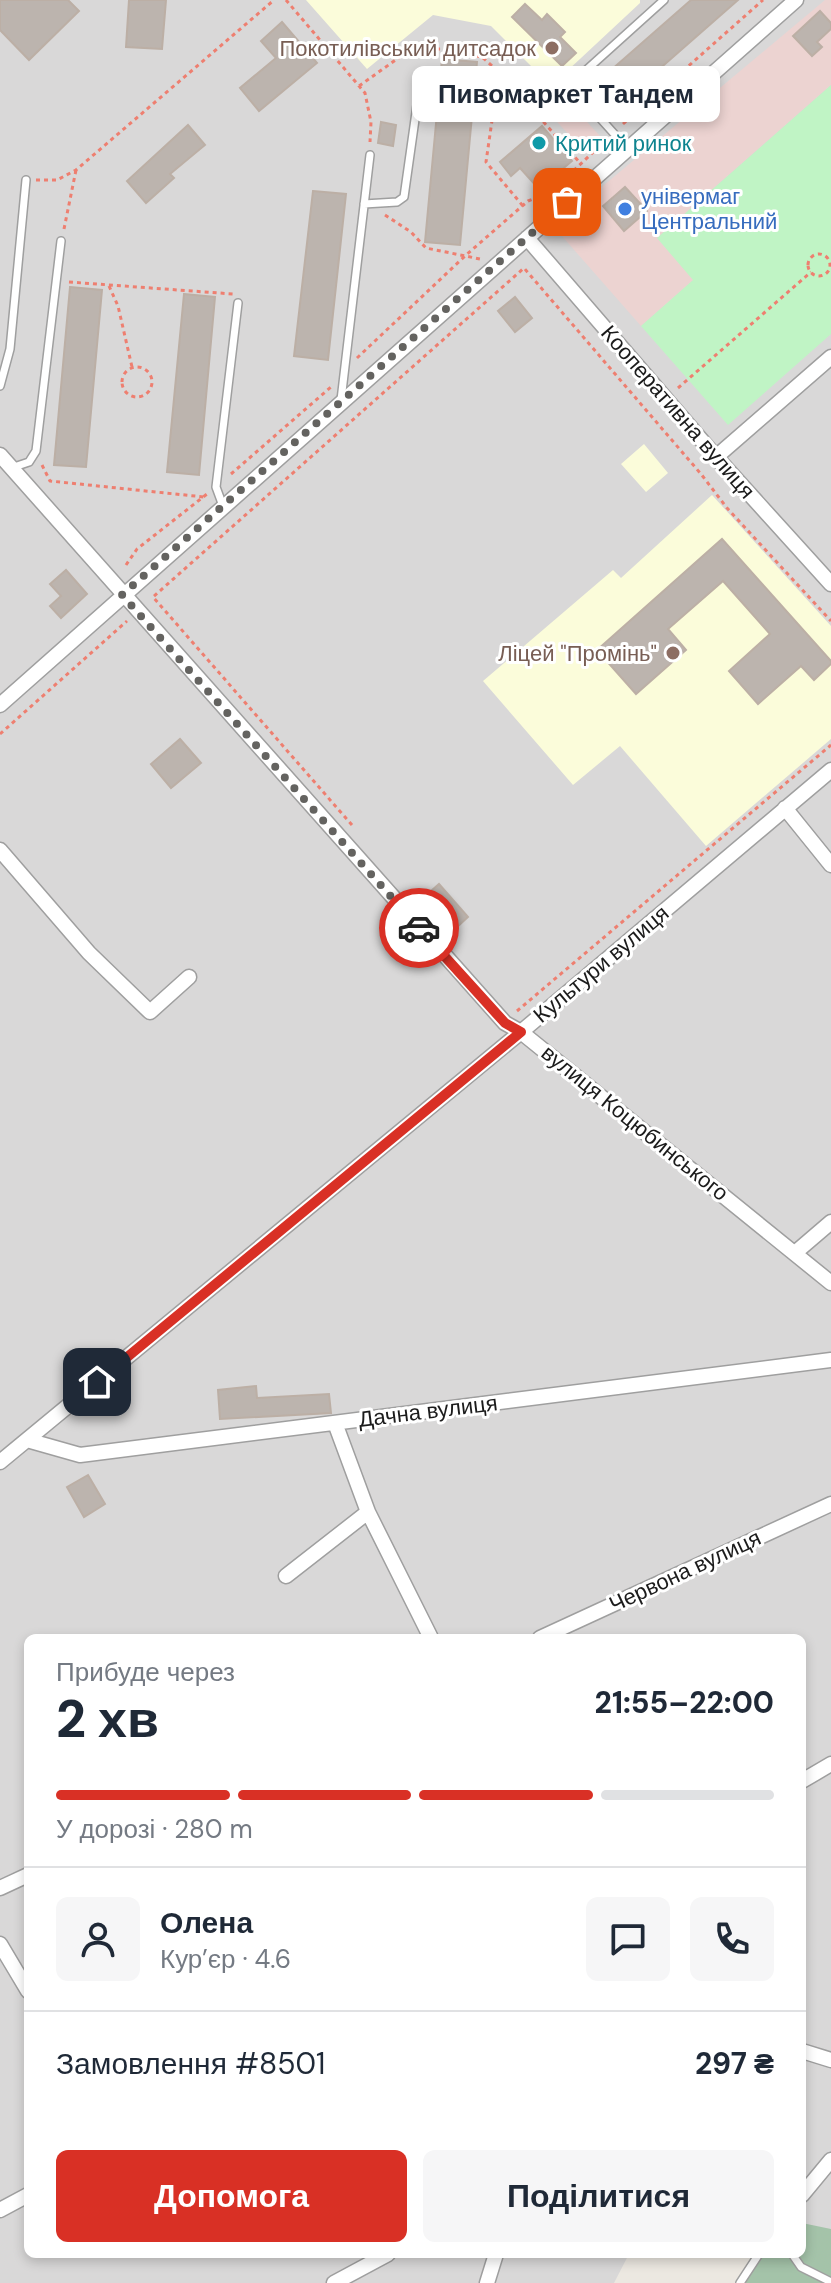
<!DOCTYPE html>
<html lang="uk">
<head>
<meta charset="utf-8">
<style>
  :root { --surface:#fff; --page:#f6f6f7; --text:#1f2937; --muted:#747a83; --line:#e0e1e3; --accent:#d93025 }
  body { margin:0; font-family:"DM Sans",sans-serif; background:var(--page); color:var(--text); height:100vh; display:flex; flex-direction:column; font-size:30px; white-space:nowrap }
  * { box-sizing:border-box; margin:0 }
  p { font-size:26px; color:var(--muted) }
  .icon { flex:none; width:44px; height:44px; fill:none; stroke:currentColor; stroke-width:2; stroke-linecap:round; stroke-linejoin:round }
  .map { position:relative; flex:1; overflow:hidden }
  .details { position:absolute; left:24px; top:1634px; width:782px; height:624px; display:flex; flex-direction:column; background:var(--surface); border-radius:12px; box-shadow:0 4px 12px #0003 }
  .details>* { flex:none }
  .pin { position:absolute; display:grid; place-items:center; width:68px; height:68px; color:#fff; margin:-34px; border-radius:16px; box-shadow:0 4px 12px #0006 }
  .courier { position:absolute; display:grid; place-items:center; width:80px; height:80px; margin:-40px; border:6px solid #d93025; border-radius:50%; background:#fff; color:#222; box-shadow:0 2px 10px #0007 }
  .bubble { position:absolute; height:56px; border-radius:12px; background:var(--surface); box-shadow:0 4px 12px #0003; font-size:26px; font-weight:800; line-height:56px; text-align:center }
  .overview em { font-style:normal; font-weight:800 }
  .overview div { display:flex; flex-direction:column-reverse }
  .overview { display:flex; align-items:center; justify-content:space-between; height:136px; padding:0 32px }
  h1 { font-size:52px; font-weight:800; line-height:60px }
  .bar { display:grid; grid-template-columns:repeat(4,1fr); gap:12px 8px; align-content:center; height:96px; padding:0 32px }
  .bar i { height:10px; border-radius:6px; background:var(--line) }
  .bar .current { background:var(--accent) }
  .bar p { grid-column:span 4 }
  .line { display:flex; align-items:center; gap:20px; padding:0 32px; border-top:2px solid var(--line) }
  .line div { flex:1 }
  .round { display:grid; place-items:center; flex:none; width:84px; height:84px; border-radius:12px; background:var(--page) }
  .action { display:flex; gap:16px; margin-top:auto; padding:16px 32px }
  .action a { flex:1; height:92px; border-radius:12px; background:var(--accent); color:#fff; font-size:32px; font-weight:800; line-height:92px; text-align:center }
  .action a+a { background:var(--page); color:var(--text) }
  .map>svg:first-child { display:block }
  .residential { fill:#d9d8d8 }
  .commercial { fill:#ecd3d1 }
  .education { fill:#fbfcda }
  .cemetery { fill:#a4c3a9 }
  .park { fill:#c0f4c5 }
  .building { fill:#bcb4ae; stroke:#bcafa5; stroke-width:2 }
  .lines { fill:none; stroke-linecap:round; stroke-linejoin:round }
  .service-casing { stroke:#9f9f9f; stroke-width:10 }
  .minor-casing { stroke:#9f9f9f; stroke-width:17 }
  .path { stroke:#ee7f70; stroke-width:3; stroke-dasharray:4 4; stroke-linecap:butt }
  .service { stroke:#fff; stroke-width:7 }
  .minor { stroke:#fff; stroke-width:14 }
  .done { stroke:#646360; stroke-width:8; stroke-dasharray:0 14.4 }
  .route { stroke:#d93025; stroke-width:10 }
  .education-dot { fill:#8d6e63; stroke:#fff; stroke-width:3 }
  .culture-dot { fill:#0f9aa8; stroke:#fff; stroke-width:3 }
  .shop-dot { fill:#3f7fe0; stroke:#fff; stroke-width:3 }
  .labels { text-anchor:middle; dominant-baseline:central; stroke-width:6; stroke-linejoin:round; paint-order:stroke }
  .education-label { font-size:22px; fill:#785e54; stroke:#fff; text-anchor:end }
  .culture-label { font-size:22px; fill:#0d838f; stroke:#fff; text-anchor:start }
  .shop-label { font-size:22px; fill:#366cbe; stroke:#fff; text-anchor:start }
  .street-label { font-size:22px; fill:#1b1b1b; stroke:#fff }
</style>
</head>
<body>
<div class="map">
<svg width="831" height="2283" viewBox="0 0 831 2283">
  <rect width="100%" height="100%" fill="#ece8e1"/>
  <path class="residential" d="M0,0H831V2246L802,2241V1638H28V2254H629L614,2283H0Z"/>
  <path class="commercial" d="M825,0H831V85L657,238L694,280L641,326L554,227Z
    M564,97L600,136L584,151L548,112Z"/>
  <path class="education" d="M306,0H640V3L551,86L491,26L433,15L367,69Z
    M644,444L668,473L646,492L621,464Z
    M712,495L831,626V739L706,846L620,746L573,785L483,681L613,570L621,578Z"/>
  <path class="cemetery" d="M802,2223L831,2229V2283H742L764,2254H802Z"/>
  <path class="park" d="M831,85V334L728,425L641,326L693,280L657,238Z"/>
  <path class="building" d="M0,0H68L79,11L29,60L0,30Z
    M129,0H166L162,49L126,47Z
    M691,0H738L624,100L626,102L611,116L599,102L621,82L611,70Z
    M525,4L542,20L547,14L565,32L560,37L576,53L562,66L512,17Z
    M820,11L831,23V29L817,42L822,47L812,56L793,36Z
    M282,22L317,63L259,111L240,88L276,58L261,41Z
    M442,59L477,62L460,245L425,242Z
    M381,122L396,125L393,146L378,143Z
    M188,125L205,145L170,174L174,178L146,203L127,181Z
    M542,126L572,161L539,189L520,168L511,176L500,162Z
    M625,187L647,211L624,231L603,206Z
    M313,191L346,194L328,360L294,356Z
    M70,287L102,290L86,467L54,465Z
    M184,294L215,297L199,475L167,472Z
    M515,297L532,318L515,332L498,311Z
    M722,539L831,661V664L814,680L801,666L758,704L729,671L770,634L723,581L668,629L686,650L636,694L597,650Z
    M66,570L87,594L61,618L50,606L61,596L50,584Z
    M180,739L201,763L171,788L151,764Z
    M439,884L468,917L457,927L436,905L432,908L423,898Z
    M256,1386L257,1398L329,1394L331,1413L220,1419L218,1390Z
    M88,1475L105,1504L84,1517L67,1487Z"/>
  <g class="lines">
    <g class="service-casing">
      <path id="service" d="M627,148L581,97C576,87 577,82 583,73L664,0
        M364,204L397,202L404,197L421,77
        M0,386L10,349L26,180
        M341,400L370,155
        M11,468L29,462L36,451L61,241
        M223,506L216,487L238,303
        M792,2254L801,2267L831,2282
        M740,2283L759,2254"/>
    </g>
    <g class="minor-casing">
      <path id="minor" d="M527,238L716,457L831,584
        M0,455L505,1023L521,1032L831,1283
        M716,457L831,357
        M0,705L796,0
        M785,808L831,865
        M0,850L89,953L150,1012L189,977
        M796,1252L831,1222
        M335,1423L368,1512L431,1638
        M27,1440L80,1455L831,1360
        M0,1462L521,1032L831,770
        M286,1576L368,1512
        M540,1638L831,1504
        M802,1781L831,1764
        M0,1888L28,1875
        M0,1944L28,1991
        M802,2051L831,2060
        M802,2195L831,2160
        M0,2210L28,2195
        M334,2283L388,2254
        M487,2283L496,2254"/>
    </g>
    <path class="path" d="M286,0L365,93L371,122L370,142
      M499,72L486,162L523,206
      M506,80L565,89
      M359,86L404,54L421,49H443L482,57L499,72L581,164
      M623,124L763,0
      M36,180H57L76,170L274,0
      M385,215L411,232L426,248L480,259
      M64,229L76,170
      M808 265a11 11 0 1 1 22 0a11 11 0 1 1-22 0Z
      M69,282L233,294
      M109,286L118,306L132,367
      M357,358L466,255L528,201L551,192L606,140
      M122 382a15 15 0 1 1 30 0a15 15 0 1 1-30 0Z
      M678,388L811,272
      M42,465L50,481L204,497
      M231,474L331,387
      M126,565L137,549L207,494
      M0,734L127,621
      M352,825L153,597L524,268L701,474L727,508L831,621
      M517,1011L831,745"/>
    <use href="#service" class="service"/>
    <use href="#minor" class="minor"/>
  </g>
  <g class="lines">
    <path class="done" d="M419,928L122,595L567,202"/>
    <path class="route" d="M97,1382L521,1032L505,1023L419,928"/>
  </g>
  <g class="education-dot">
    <circle cx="552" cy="48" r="8"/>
    <circle cx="673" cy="653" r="8"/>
  </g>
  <circle class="culture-dot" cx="539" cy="143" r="8"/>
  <circle class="shop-dot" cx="625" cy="209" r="8"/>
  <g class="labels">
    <g class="education-label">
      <text x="536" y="48">Покотилівський дитсадок</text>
      <text x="657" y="653">Ліцей "Промінь"</text>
    </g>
    <g class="culture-label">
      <text x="555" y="143">Критий ринок</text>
    </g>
    <g class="shop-label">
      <text x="641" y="196">універмаг<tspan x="641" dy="25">Центральний</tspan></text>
    </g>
    <g class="street-label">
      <text transform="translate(678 412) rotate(49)">Кооперативна вулиця</text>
      <text transform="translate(601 964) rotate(-40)">Культури вулиця</text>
      <text transform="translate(635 1123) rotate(39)">вулиця Коцюбинського</text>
      <text transform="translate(428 1411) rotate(-7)">Дачна вулиця</text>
      <text transform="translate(685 1571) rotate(-25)">Червона вулиця</text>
    </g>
  </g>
</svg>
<div class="pin" style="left:567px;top:202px;background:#ea580c"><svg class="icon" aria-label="bag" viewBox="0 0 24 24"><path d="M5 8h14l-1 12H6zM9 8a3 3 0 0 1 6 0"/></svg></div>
<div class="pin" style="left:97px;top:1382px;background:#1f2937"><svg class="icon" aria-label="home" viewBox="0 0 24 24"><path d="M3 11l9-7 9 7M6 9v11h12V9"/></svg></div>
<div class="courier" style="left:419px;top:928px"><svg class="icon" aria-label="car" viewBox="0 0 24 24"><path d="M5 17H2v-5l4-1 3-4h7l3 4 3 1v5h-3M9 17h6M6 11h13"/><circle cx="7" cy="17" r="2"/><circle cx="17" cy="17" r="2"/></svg></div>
<div class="bubble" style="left:412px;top:66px;width:308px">Пивомаркет Тандем</div>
<section class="details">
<div class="overview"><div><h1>2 хв</h1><p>Прибуде через</p></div><em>21:55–22:00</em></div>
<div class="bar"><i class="current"></i><i class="current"></i><i class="current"></i><i></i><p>У дорозі · 280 m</p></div>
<div class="line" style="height:144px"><a class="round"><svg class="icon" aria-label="person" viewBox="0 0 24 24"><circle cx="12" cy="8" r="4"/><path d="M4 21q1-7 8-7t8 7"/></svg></a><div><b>Олена</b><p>Кур’єр · 4.6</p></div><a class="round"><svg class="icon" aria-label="chat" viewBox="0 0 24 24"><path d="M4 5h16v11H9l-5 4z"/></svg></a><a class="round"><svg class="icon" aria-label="phone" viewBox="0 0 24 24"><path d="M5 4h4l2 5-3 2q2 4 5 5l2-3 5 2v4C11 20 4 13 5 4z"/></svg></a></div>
<div class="line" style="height:104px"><div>Замовлення #8501</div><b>297 ₴</b></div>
<div class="action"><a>Допомога</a><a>Поділитися</a></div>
</section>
</div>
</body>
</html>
